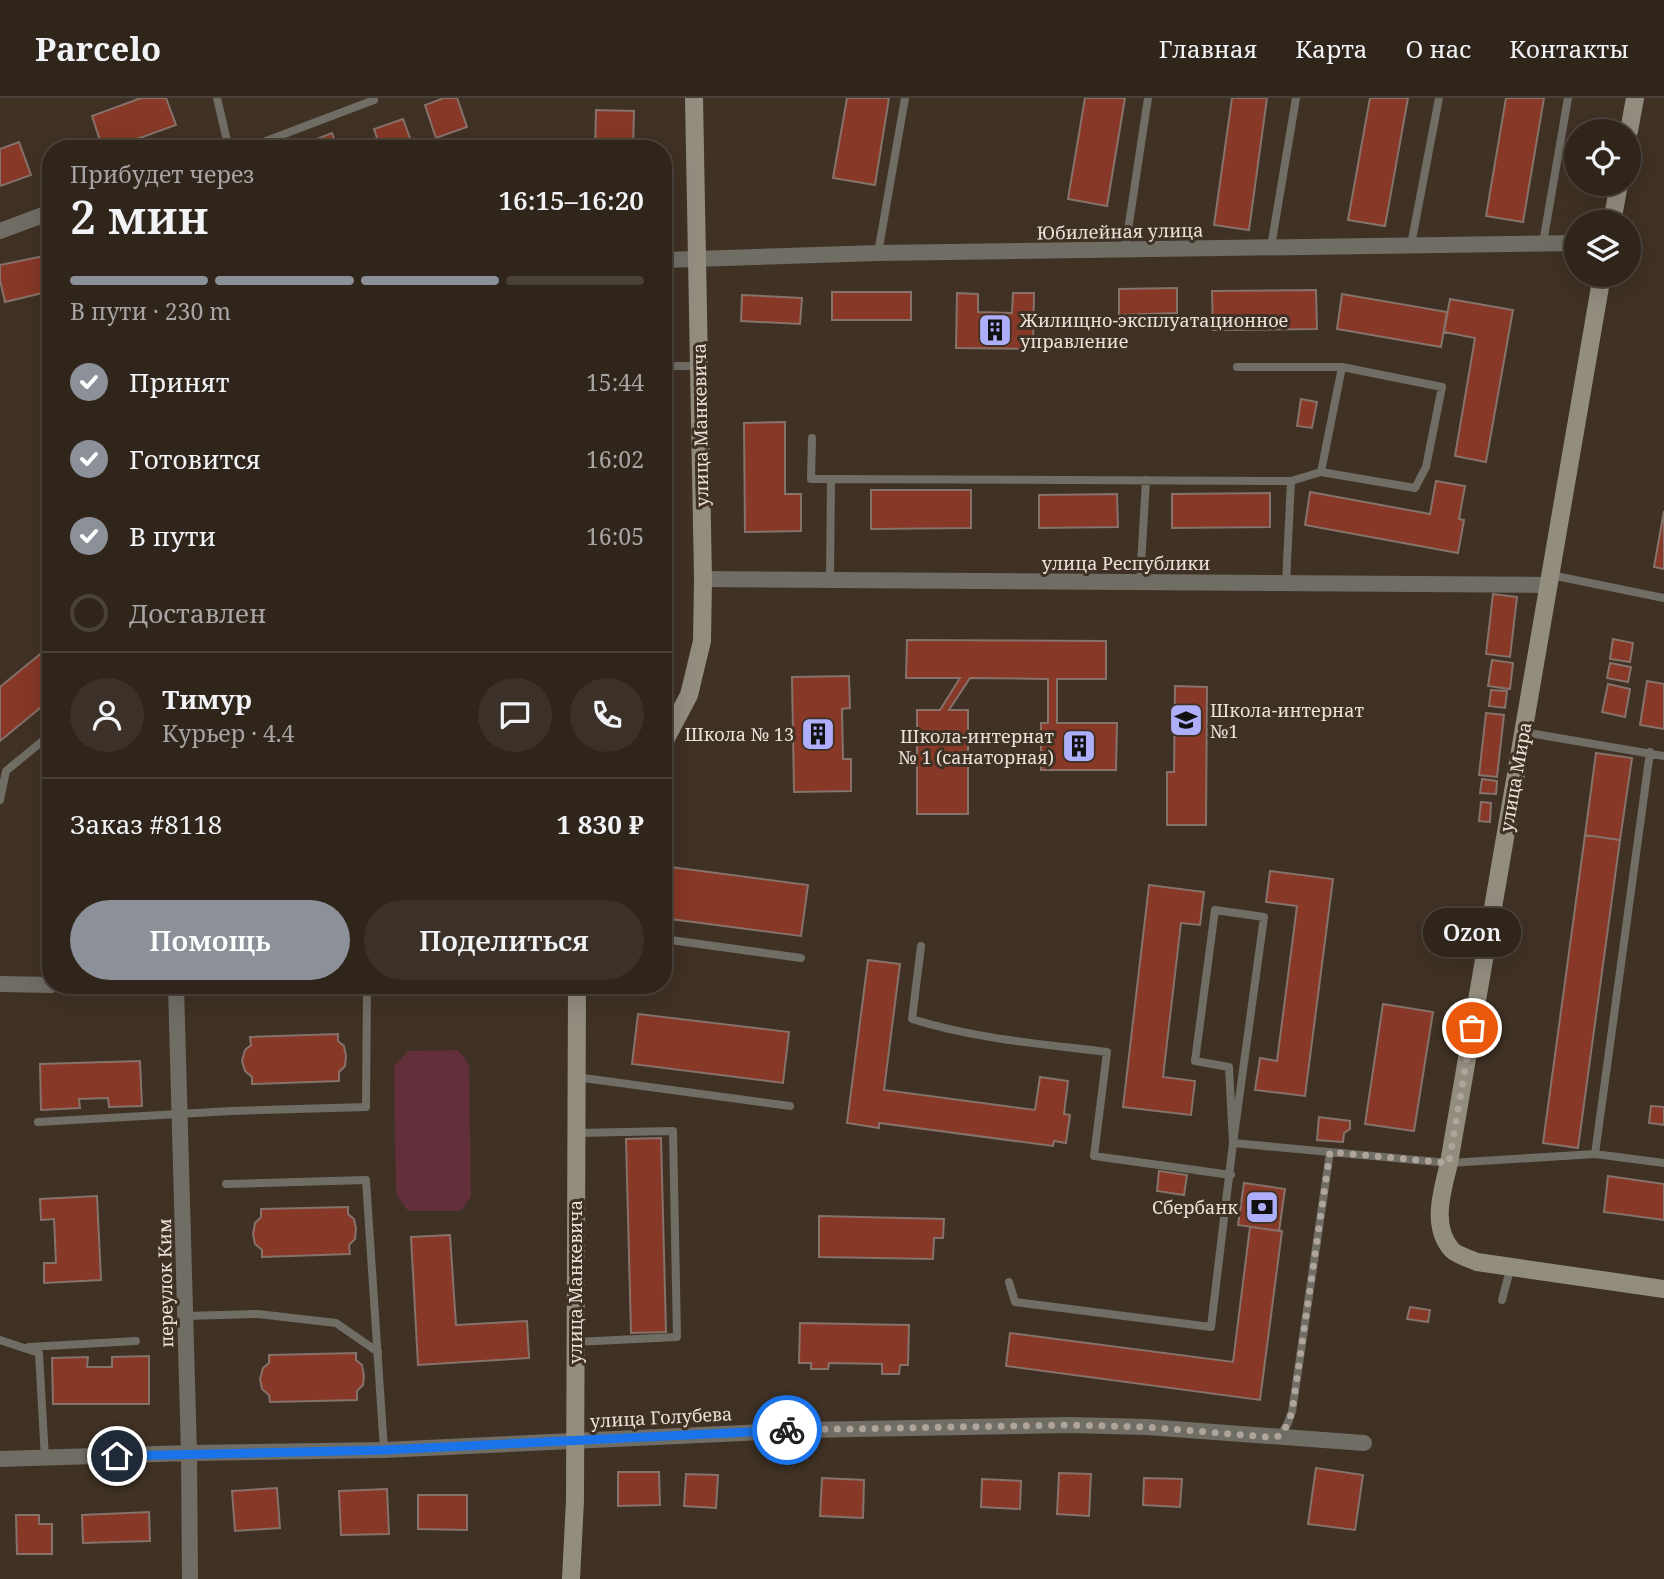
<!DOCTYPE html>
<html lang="ru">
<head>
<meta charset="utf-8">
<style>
  :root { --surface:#2f251b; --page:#3b3128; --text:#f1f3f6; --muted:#a7a5a3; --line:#4a423a; --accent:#8c9099 }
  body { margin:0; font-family:"Noto Serif",serif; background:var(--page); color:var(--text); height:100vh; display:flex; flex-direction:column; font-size:26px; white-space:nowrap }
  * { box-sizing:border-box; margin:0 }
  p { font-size:23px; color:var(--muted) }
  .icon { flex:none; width:38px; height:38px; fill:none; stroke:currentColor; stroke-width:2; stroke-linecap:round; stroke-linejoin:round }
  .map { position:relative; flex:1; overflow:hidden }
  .drawer { position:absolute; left:42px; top:42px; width:630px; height:854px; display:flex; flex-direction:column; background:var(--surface); border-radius:28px; box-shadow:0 7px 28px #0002,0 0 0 2px var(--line) }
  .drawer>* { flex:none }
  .fabs { position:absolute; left:1564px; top:21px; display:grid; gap:14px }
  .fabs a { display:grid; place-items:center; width:77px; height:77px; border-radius:50%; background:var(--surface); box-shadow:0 7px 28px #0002,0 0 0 2px var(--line); font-size:35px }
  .pin { position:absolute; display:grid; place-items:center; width:60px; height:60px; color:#fff; margin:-30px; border:4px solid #fff; border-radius:50%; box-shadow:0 2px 7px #0007 }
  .courier { position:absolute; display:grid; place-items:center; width:70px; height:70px; margin:-35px; border:5px solid #1a73e8; border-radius:50%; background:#fff; color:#222; box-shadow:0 2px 9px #0007 }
  .bubble { position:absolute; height:49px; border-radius:24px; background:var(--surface); box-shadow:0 7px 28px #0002,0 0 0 2px var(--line); font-size:23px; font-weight:600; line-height:49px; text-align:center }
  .headline em { font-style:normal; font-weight:600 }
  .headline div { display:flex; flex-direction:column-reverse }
  .headline { display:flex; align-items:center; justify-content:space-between; height:119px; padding:0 28px }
  h1 { font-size:46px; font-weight:600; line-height:52px }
  .bar { display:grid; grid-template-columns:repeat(4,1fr); gap:10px 7px; align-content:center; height:84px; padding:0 28px }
  .bar i { height:9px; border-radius:5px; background:var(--line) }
  .bar .on { background:var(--accent) }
  .bar p { grid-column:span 4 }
  .line { display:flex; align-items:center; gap:18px; padding:0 28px; border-top:2px solid var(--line) }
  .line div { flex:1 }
  .round { display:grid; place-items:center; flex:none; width:74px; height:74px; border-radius:37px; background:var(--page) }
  ol { padding:0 28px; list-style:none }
  li { display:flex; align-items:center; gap:21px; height:77px }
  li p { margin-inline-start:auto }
  li .icon { padding:7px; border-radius:50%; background:var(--accent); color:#fff; stroke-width:4 }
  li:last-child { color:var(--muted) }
  li i { width:38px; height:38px; border:4px solid var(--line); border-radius:50% }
  .cta { display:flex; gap:14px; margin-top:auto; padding:14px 28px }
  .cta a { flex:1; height:80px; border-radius:42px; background:var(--accent); color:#fff; font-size:28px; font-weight:600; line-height:80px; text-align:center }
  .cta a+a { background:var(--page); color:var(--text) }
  header { display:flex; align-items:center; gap:42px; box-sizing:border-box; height:98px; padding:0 35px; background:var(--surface); border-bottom:2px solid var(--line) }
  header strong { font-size:33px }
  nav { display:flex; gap:38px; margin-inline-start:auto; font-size:24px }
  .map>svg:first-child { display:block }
  .green { fill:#632f3b }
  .building { fill:#873826; stroke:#87716b; stroke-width:2 }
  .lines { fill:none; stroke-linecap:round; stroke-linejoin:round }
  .lane { stroke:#706d65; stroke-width:8 }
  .street { stroke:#706d65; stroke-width:16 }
  .secondary { stroke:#928d7f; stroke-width:18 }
  .done { stroke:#afa49a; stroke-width:7; stroke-dasharray:0 12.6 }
  .route { stroke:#1a73e8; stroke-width:9 }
  .labels { text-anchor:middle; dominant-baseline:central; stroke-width:6; stroke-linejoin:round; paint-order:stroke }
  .street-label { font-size:18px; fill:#ece2da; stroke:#3f3124 }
  .poi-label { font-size:18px; fill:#ece2da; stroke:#3f3124; text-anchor:end }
</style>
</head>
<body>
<header>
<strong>Parcelo</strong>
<nav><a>Главная</a><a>Карта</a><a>О нас</a><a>Контакты</a></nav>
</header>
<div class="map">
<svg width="1664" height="1481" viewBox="0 0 1664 1481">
  <rect width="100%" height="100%" fill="#3f3124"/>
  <path class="green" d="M458,952L469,967L471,1099L460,1113H408L396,1096L394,968L408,953Z"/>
  <path class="building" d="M141,0H166L176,27L109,51H103L92,18Z
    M444,0H457L467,29L436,40L425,7Z
    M847,0H889L875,87L833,80Z
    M1085,0H1125L1107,108L1068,101Z
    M1232,0H1267L1249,132L1214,127Z
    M1370,0H1408L1385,128L1348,122Z
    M1506,0H1544L1523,124L1486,118Z
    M596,12L634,13L633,51H595Z
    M403,21L414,51H381L374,31Z
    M332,35L338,51H317L314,42Z
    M19,44L31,77L0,88V51Z
    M44,158L51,193L5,204L0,182V167Z
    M1177,190V215L1119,217V191Z
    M1316,192L1317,231L1213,232L1212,193Z
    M832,194H911V222H832Z
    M957,195L978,196V214L1012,215L1013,195H1034L1033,251L956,250Z
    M1342,196L1447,214L1441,249L1337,231Z
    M742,197L802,200L800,226L741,223Z
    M1450,201L1513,212L1486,364L1455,358L1475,240L1444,234Z
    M1301,301L1317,304L1312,330L1297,328Z
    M785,324V396H801V433L745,434L744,325Z
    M1436,383L1465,388L1459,421L1464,422L1458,455L1305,427L1310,394L1430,416Z
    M871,392H971V430L871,431Z
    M1270,395V429L1172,430V396Z
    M1117,396L1118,429L1039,430V397Z
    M1664,413V471L1654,469Z
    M1493,496L1517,499L1510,559L1486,556Z
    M1613,541L1633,545L1630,564L1610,561Z
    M907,542L1106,543V581H1057V625H1117L1116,672H1041V625H1048V581L970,580L949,612H968V716H917V612H940L960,580H906Z
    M51,547V601L0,643V589Z
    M1492,562L1513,565L1510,591L1488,588Z
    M1610,565L1631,569L1628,584L1607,580Z
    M849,578L850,610L842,611L843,661H851V693L794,694L792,579Z
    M1647,583L1664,586V631L1640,627Z
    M1608,586L1630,591L1625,619L1602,614Z
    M1175,588L1207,589L1206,727H1167V674H1174Z
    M1491,592L1507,593L1505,610L1489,608Z
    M1486,615L1504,617L1497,679L1479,677Z
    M1596,655L1632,660L1620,742L1585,737Z
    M1482,681L1497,683L1496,696L1480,695Z
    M1481,704L1491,705L1490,724L1479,723Z
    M1585,737L1620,742L1578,1050L1543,1045Z
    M663,768L808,787L801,838L663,820Z
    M1270,773L1333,781L1305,998L1255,992L1260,960L1277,963L1297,808L1266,804Z
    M1149,787L1204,794L1200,827L1181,825L1163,979L1195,983L1191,1017L1123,1009Z
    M868,862L900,866L884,992L1035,1012L1040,979L1068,983L1064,1016L1070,1017L1066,1045L1054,1043L1053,1048L879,1025V1030L847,1025Z
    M1383,906L1433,914L1414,1033L1365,1026Z
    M638,916L789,934L783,985L632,966Z
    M338,936V943L344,948L346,958L345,968L339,974V983L252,986V979L245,973L242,963L245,952L251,947L250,939Z
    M140,963L142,1008L109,1009L108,1000L79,1001L80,1010L41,1012L40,966Z
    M1651,1008L1664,1009V1027L1649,1025Z
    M1319,1019L1350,1023V1031L1344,1035L1343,1044L1317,1042Z
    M661,1040L666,1234L631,1235L626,1041Z
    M1159,1073L1187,1077L1184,1097L1157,1093Z
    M1608,1078L1664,1086V1122L1604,1114Z
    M1244,1085L1285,1091L1279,1133L1238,1127Z
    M97,1098L101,1182L44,1185V1165H56L54,1121L41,1122L40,1101Z
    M348,1109V1116L354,1121L356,1131L355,1141L349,1147L350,1156L262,1159V1152L255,1146L253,1136L255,1125L261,1119V1111Z
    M819,1118L944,1121L943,1140H934L933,1161L819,1159Z
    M1250,1129L1282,1133L1260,1302L1006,1268L1010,1235L1233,1264Z
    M450,1137L456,1227L527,1223L529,1260L418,1267L411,1139Z
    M1410,1209L1430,1212L1428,1224L1407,1221Z
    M800,1225L909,1227L908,1267H900L899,1276H882V1266L829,1265L828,1271H811V1265H799Z
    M356,1255V1262L362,1267L364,1278L363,1287L357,1293V1302L270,1304L269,1297L262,1291L260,1281L263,1270L269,1265V1257Z
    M149,1258V1306H53L52,1260L88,1259L87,1269H112V1259Z
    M1316,1370L1363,1377L1355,1432L1308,1426Z
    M618,1374H659L660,1407L618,1408Z
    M1059,1375L1091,1376L1089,1418L1057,1416Z
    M686,1376L718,1377L716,1410L684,1408Z
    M822,1380L864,1382L863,1420L820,1418Z
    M1144,1380L1182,1381L1180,1409L1143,1407Z
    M982,1381L1021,1383L1020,1411L981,1409Z
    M277,1390L280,1430L235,1433L232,1393Z
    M387,1391L389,1436L341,1437L339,1393Z
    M418,1397H467V1432L418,1431Z
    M149,1414L150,1443L83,1445L82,1417Z
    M16,1417H39V1426H52V1456H17Z"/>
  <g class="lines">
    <path class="lane" d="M217,0L229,51
      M245,51L374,2
      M1543,145L1568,0
      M1411,147L1439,0
      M1271,149L1296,0
      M1125,152L1148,0
      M878,155L905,0
      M663,268H699
      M1237,269H1342
      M812,340L811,381H831L830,482
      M831,381L1291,383L1321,374L1415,390L1426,369L1442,289L1342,269L1321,374
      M1551,477L1664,500
      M1140,484L1146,382
      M1286,485L1291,383
      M1523,634L1664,658
      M0,702L6,673L51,636
      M663,841L801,860
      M921,848L912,921C975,941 1042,946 1107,954L1094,1058L1231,1077
      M576,979L790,1008
      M38,1024L231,1013L366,1009L367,887
      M1595,1056L1650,654
      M226,1086L366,1082L384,1352
      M1009,1184L1015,1204L1211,1229L1233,1045L1229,969L1195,963L1215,812L1264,819L1233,1045L1449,1065L1595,1056L1664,1065
      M1502,1202L1511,1168
      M185,1218L258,1216L336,1225L378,1254
      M0,1242L39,1255L45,1361
      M575,1244L677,1239L673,1033L576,1035
      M29,1249L136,1243
      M1280,1338L1287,1327L1292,1314L1330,1054"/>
    <path class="street" d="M0,133L51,114
      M663,162L878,155L1577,145
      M703,481L1549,487
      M0,886L51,887
      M68,887H206
      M176,889L189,1355L190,1481
      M0,1361L189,1355L384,1352L804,1332L1068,1327L1147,1329L1364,1345"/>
    <path class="secondary" d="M1629,33L1635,0
      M1612,124L1619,86
      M1602,177L1449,1065C1443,1091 1430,1128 1452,1152C1457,1157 1470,1161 1477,1164L1664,1191
      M663,646L689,597L702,543L703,481L694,0
      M571,1481L575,1402L577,887"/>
  </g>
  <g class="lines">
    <path class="done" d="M787,1332L1068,1327L1147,1329L1268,1339L1280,1338L1287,1327L1292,1314L1330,1054L1449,1065L1472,930"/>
    <path class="route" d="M117,1358L384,1352L787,1332"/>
  </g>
  <defs>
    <g id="building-square" transform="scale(1.75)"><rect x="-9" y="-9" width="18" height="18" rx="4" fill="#afaefa" stroke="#3f3124"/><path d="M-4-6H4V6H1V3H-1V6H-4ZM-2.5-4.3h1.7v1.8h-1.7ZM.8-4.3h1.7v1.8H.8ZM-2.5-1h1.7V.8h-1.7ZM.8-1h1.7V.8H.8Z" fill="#111"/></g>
    <g id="school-square" transform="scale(1.75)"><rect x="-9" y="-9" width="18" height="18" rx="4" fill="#afaefa" stroke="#3f3124"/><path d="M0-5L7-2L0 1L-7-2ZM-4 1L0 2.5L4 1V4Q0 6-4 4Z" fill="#111"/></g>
    <g id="bank-square" transform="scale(1.75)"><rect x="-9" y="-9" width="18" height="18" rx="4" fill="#afaefa" stroke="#3f3124"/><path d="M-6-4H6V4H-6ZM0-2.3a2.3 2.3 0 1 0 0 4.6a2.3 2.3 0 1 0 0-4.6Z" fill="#111"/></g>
  </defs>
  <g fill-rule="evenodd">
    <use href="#building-square" x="995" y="232"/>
    <use href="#school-square" x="1186" y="622"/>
    <use href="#building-square" x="818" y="636"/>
    <use href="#building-square" x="1079" y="648"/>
    <use href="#bank-square" x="1262" y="1109"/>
  </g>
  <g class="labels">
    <g class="street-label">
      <text transform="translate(1120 133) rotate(-1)">Юбилейная улица</text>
      <text transform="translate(700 327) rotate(-91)">улица Манкевича</text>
      <text x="1126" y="465">улица Республики</text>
      <text transform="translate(1515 679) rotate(-80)">улица Мира</text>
      <text transform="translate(575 1184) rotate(-90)">улица Манкевича</text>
      <text transform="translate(165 1185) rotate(-91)">переулок Ким</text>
      <text transform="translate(661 1319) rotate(-3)">улица Голубева</text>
    </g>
    <g class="poi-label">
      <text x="1020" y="222" text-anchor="start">Жилищно-эксплуатационное<tspan x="1020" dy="21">управление</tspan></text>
      <text x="1210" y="612" text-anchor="start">Школа-интернат<tspan x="1210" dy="21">№1</tspan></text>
      <text x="794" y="636">Школа № 13</text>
      <text x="1054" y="638">Школа-интернат<tspan x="1054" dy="21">№ 1 (санаторная)</tspan></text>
      <text x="1238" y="1109">Сбербанк</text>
    </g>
  </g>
</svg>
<div class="fabs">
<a><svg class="icon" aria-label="locate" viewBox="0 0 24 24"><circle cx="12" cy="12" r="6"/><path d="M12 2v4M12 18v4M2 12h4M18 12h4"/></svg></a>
<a><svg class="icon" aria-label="layers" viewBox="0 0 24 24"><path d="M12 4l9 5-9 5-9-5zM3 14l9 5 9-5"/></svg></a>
</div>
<div class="pin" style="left:1472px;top:930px;background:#ea580c"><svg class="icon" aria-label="bag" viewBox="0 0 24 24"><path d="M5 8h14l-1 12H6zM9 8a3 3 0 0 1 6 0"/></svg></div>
<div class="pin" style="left:117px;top:1358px;background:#1f2937"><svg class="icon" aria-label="home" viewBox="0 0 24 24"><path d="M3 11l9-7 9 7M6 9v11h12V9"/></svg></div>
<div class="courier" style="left:787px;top:1332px"><svg class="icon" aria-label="bike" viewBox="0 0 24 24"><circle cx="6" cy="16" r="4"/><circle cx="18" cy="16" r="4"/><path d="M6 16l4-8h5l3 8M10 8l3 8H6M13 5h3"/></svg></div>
<div class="bubble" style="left:1423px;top:810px;width:98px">Ozon</div>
<section class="drawer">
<div class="headline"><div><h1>2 мин</h1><p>Прибудет через</p></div><em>16:15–16:20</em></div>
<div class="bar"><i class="on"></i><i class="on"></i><i class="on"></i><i></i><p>В пути · 230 m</p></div>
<ol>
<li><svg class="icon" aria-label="check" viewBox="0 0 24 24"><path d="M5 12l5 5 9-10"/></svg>Принят<p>15:44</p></li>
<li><svg class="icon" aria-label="check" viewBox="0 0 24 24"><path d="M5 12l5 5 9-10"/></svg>Готовится<p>16:02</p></li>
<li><svg class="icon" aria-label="check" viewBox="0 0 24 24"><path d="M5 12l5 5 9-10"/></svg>В пути<p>16:05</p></li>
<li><i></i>Доставлен</li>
</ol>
<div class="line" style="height:126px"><a class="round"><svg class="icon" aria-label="person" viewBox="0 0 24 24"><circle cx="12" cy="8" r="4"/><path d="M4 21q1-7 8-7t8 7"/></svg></a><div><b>Тимур</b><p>Курьер · 4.4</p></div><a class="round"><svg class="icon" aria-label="chat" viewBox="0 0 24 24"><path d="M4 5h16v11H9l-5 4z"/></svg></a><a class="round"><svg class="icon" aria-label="phone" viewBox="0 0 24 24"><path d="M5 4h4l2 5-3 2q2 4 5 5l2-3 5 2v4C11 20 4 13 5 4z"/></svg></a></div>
<div class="line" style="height:91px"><div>Заказ #8118</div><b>1 830 ₽</b></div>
<div class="cta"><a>Помощь</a><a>Поделиться</a></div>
</section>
</div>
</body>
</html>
